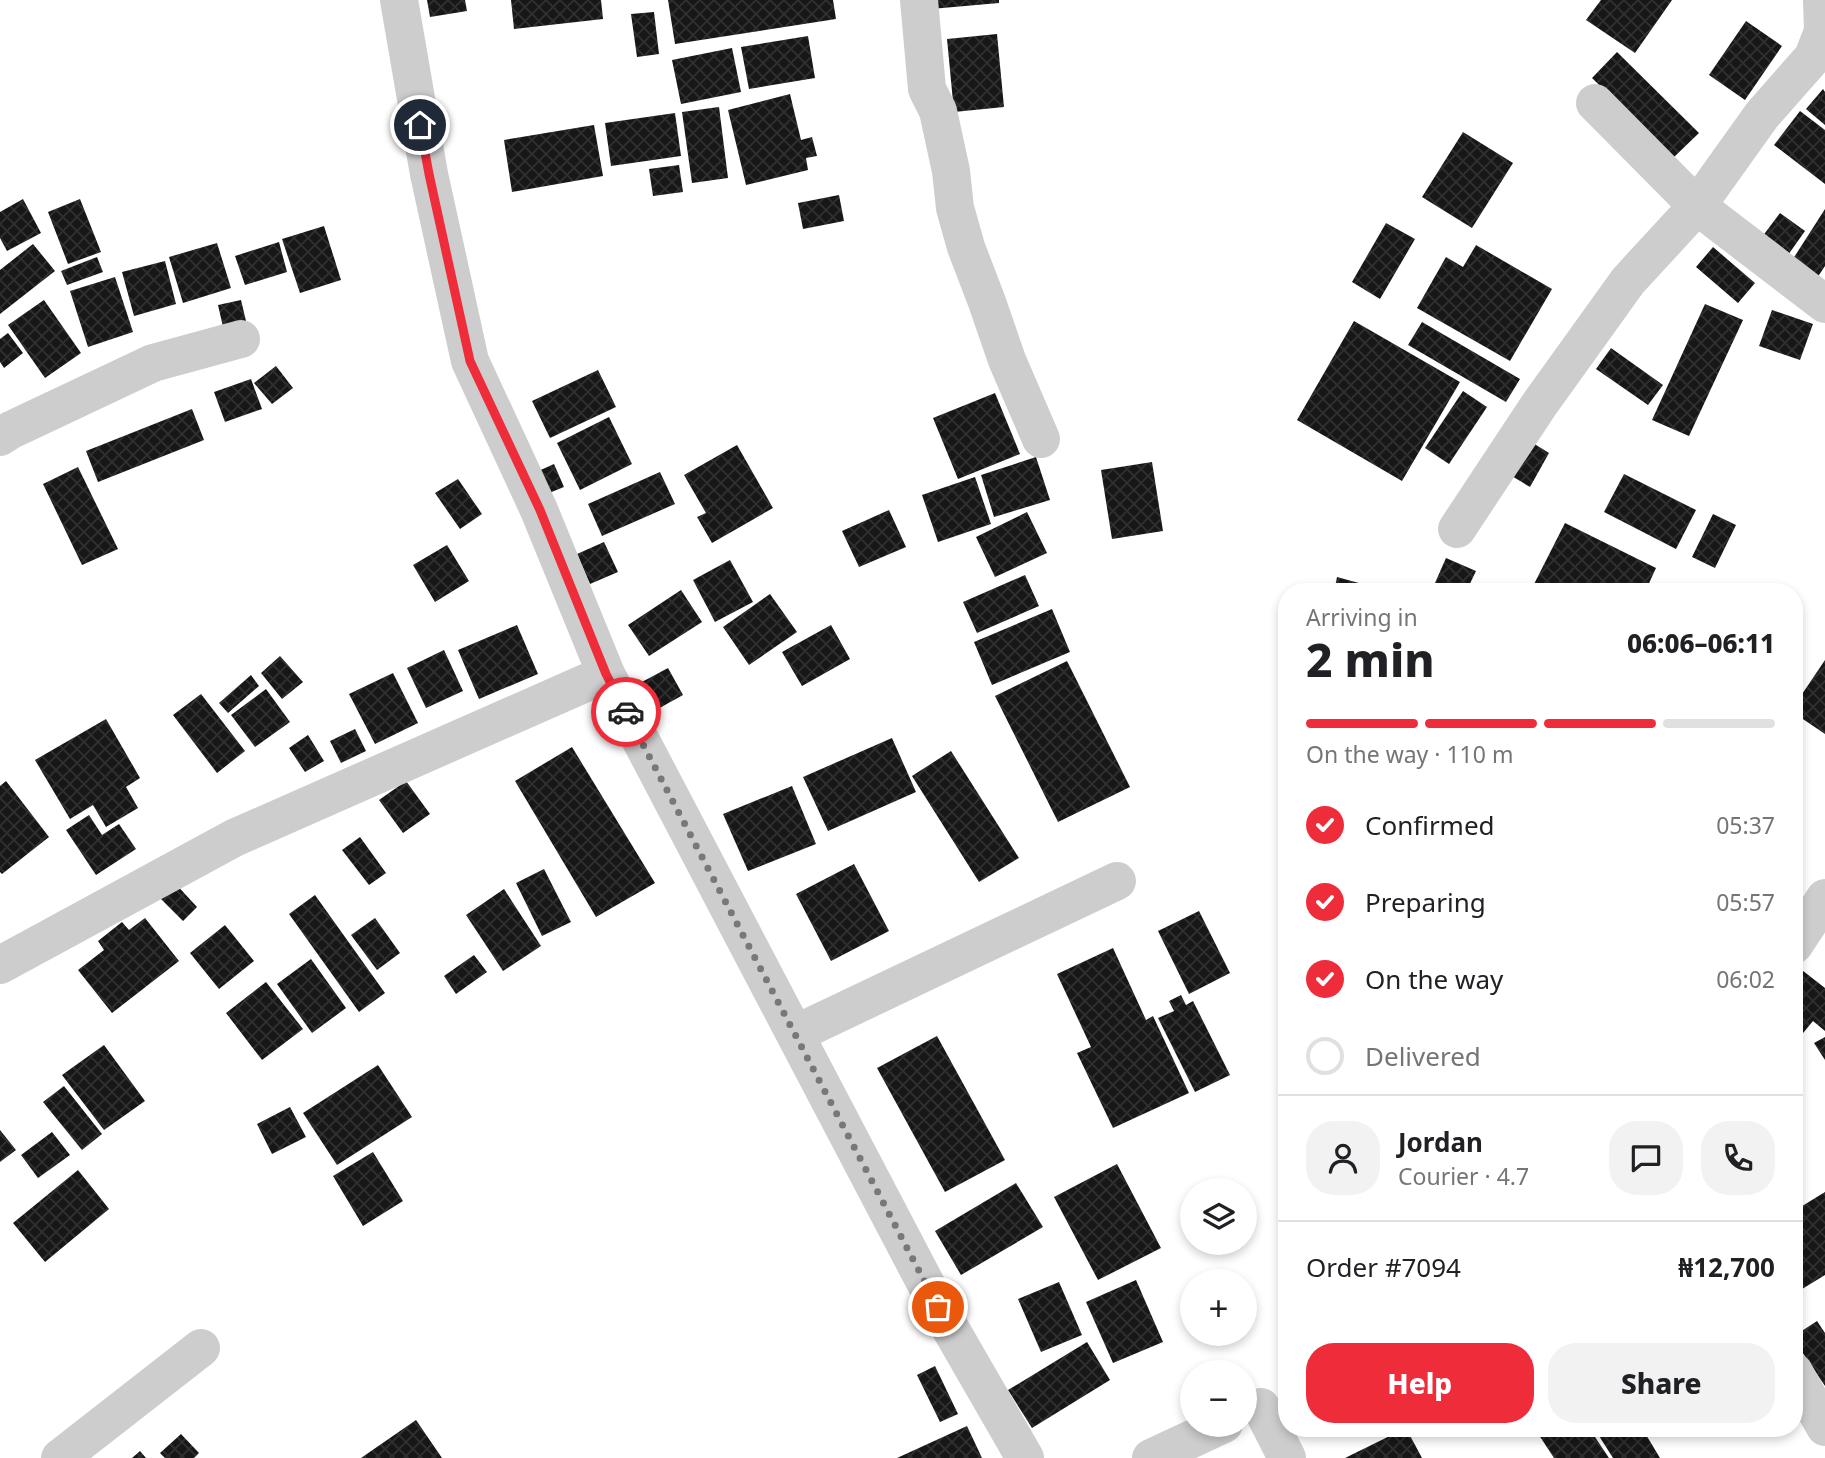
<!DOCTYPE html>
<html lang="en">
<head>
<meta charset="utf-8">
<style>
  :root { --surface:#fff; --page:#f2f2f2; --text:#202124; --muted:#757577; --line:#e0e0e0; --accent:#ee2c3a }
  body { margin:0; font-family:"Noto Sans",sans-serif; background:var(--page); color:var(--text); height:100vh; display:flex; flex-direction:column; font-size:26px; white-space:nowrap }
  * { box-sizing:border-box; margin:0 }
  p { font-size:23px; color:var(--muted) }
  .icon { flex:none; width:38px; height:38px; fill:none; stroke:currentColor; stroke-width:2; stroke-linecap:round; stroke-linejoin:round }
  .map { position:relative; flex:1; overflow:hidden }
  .side { position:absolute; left:1278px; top:583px; width:525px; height:854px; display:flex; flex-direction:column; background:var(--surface); border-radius:28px; box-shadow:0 4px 10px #0003 }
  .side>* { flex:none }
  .buttons { position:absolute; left:1180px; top:1178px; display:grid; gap:14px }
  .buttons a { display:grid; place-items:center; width:77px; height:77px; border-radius:50%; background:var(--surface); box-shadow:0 4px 10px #0003; font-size:35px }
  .pin { position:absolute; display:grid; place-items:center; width:60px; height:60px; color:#fff; margin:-30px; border:4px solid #fff; border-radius:50%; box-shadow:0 2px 7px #0007 }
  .courier { position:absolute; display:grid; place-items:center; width:70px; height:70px; margin:-35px; border:5px solid #ee2c3a; border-radius:50%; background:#fff; color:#222; box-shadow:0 2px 9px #0007 }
  .overview em { font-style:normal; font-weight:800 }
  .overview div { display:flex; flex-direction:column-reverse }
  .overview { display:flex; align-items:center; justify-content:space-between; height:119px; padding:0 28px }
  h1 { font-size:46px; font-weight:800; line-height:52px }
  .bar { display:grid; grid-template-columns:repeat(4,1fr); gap:10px 7px; align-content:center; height:84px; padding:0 28px }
  .bar i { height:9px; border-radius:5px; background:var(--line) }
  .bar .active { background:var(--accent) }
  .bar p { grid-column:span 4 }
  .line { display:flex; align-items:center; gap:18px; padding:0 28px; border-top:2px solid var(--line) }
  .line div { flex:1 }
  .round { display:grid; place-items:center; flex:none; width:74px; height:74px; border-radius:28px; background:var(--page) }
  ol { padding:0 28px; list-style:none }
  li { display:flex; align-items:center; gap:21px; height:77px }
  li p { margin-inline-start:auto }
  li .icon { padding:7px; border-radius:50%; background:var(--accent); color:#fff; stroke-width:4 }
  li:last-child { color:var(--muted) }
  li i { width:38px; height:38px; border:4px solid var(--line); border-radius:50% }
  .cta { display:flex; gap:14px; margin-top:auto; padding:14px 28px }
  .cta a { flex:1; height:80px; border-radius:28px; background:var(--accent); color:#fff; font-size:28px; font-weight:800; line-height:80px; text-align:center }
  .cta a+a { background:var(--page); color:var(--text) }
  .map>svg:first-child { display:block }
  .building { fill:url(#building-cross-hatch) }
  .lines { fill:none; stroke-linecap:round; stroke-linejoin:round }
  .minor { stroke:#cdcdcd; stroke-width:38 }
  .done { stroke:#787878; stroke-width:7; stroke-dasharray:0 12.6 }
  .route { stroke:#ee2c3a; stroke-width:9 }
</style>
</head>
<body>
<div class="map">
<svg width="1825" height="1458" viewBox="0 0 1825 1458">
  <defs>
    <pattern id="building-cross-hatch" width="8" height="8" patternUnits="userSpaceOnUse" patternTransform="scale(1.75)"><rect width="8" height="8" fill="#171717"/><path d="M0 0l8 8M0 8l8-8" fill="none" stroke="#303030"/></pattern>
  </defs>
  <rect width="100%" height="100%" fill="#fff"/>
  <path class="building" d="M427,0H465L467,11L430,17Z
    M511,0H601L603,19L514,29Z
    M668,0H833L836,19L675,44Z
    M930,0H999V3L931,9Z
    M1601,0H1672L1635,53L1586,20Z
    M654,12L659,54L637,57L631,14Z
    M1746,21L1782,46L1745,100L1709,75Z
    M997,34L1004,107L954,112L947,39Z
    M808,36L815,78L749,89L741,47Z
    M732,48L741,92L681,104L672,60Z
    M1617,52L1699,133L1673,158L1592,78Z
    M1823,89L1825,92V125L1806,109Z
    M790,94L801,140L812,137L817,156L806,158L808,170L746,185L728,110Z
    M719,107L728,178L692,183L682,112Z
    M1800,111L1825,130V184L1774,145Z
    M675,113L681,156L611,166L605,123Z
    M594,125L603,176L512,192L504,140Z
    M1463,132L1513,163L1472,228L1422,197Z
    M679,165L683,192L653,196L649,169Z
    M839,195L844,221L803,229L798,203Z
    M23,199L41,233L7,251L0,238V212Z
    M80,199L101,252L68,264L48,212Z
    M1825,209V266L1817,278L1791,262Z
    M1780,213L1805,231L1788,255L1762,237Z
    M1386,223L1415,239L1380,299L1352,282Z
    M324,226L341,280L300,293L282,239Z
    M279,242L287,272L245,285L235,256Z
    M217,243L231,288L183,303L169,257Z
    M33,244L55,271L0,314V270Z
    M1476,245L1552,289L1510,361L1417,308L1446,257L1463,267Z
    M1713,247L1755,283L1738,303L1696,267Z
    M97,257L103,272L67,285L61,271Z
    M165,261L176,304L134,316L122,272Z
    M115,277L133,332L88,347L70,291Z
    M44,300L81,353L45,378L8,325Z
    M241,300L246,321L223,327L218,305Z
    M1705,304L1743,320L1689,436L1652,420Z
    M1772,310L1813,324L1800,360L1759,346Z
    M1354,321L1460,382L1402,481L1297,420Z
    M1422,322L1520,379L1506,402L1408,345Z
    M8,333L23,353L4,368L0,362V339Z
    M1611,348L1663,385L1648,405L1596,369Z
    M276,366L293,388L272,404L254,383Z
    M598,370L616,407L550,438L532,401Z
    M251,379L262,409L225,422L214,392Z
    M1463,391L1487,407L1449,464L1425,448Z
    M995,393L1020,454L958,479L933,418Z
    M192,409L204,440L98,482L86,451Z
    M609,417L632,464L580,490L557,443Z
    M1525,438L1549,453L1530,487L1505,472Z
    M737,445L773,508L712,543L697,517L706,513L684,475Z
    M1036,457L1050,500L994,517L981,475Z
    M1152,462L1163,531L1112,539L1101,470Z
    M554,464L564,487L544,495L534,473Z
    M78,467L118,549L82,565L43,484Z
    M660,472L675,504L602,536L588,504Z
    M1624,474L1696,510L1676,549L1604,512Z
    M975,477L991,524L938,542L922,495Z
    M458,479L482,514L460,529L435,493Z
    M889,510L906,547L859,567L842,531Z
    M1027,512L1047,553L995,577L976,537Z
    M1713,514L1736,525L1715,568L1692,557Z
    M1565,523L1656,568L1645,592H1534L1531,590Z
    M604,542L618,572L590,584L577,554Z
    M447,545L469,581L435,602L413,565Z
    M1446,558L1476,571L1466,592H1431Z
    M730,560L753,602L715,622L693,580Z
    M1025,575L1039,606L977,633L963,602Z
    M1337,577L1366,585L1364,592H1334Z
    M681,590L702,622L649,656L628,625Z
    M770,594L797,632L749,665L723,627Z
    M1052,609L1070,652L992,685L974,642Z
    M517,625L538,674L479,699L458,650Z
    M831,625L850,659L802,686L782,652Z
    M444,650L463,691L426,708L407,668Z
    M280,656L303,682L282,699L261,673Z
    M1825,660V734L1794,713V706Z
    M1067,661L1130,787L1058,822L995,696Z
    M668,668L683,695L656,710L640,683Z
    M393,673L418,723L375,744L349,694Z
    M251,675L259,686L228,713L219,703Z
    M266,689L290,722L255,747L231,715Z
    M201,694L245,751L217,773L173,715Z
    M106,719L140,778L126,787L138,808L106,827L93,805L70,819L35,760Z
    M355,729L366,751L341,763L330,741Z
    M308,735L324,761L305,772L289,748Z
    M892,738L916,792L828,831L803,777Z
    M572,747L655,883L596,917L515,781Z
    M951,751L1019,858L979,882L912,776Z
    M6,781L49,837L2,874L0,872V786Z
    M406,781L430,814L403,833L379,800Z
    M792,786L816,844L748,871L723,814Z
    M89,815L102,835L119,824L136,849L96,875L66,830Z
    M360,837L386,873L369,885L342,850Z
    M854,864L889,931L831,961L796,894Z
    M544,869L571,922L542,936L516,883Z
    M173,881L197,907L183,921L158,896Z
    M504,889L541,946L503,971L466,915Z
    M315,895L385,993L359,1012L289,914Z
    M1199,911L1230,973L1189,994L1158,931Z
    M145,918L179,961L112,1013L78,970L104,950L98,941L122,922L129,930Z
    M375,918L400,953L377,970L351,935Z
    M225,925L254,961L219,989L190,953Z
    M1113,948L1146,1020L1153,1016L1189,1093L1113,1128L1077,1053L1091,1047L1057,974Z
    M474,955L487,972L456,994L444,976Z
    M311,959L346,1008L312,1033L277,984Z
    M1798,967L1825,988V1031L1813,1021L1794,1044V973Z
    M266,982L303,1029L262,1060L226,1013Z
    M1181,995L1186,1005L1193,1001L1230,1075L1195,1092L1158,1018L1174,1011L1169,1001Z
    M937,1036L1005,1160L945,1192L877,1068Z
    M1825,1037V1060L1814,1043Z
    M104,1045L145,1101L104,1130L62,1075Z
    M378,1065L412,1117L337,1165L303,1113Z
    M64,1086L102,1134L82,1150L43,1102Z
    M290,1107L306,1137L272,1154L257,1124Z
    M0,1130L16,1150L0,1162Z
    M52,1132L70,1155L38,1178L21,1155Z
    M373,1152L403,1201L363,1226L333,1176Z
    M1117,1164L1161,1248L1098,1280L1054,1197Z
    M78,1170L109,1209L45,1262L13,1223Z
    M1016,1183L1043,1227L961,1275L935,1231Z
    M1825,1192V1275L1794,1294V1211Z
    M1136,1280L1163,1342L1113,1363L1086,1302Z
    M1059,1282L1082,1335L1041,1352L1018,1299Z
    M1817,1321L1825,1333V1386L1794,1340V1336Z
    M1087,1342L1110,1380L1032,1428L1008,1390Z
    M935,1366L958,1414L940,1422L917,1375Z
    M416,1420L442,1458H361Z
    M967,1426L982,1458H897Z
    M1406,1428L1422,1458H1345Z
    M1544,1428H1589L1609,1458H1554L1537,1432Z
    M1594,1428H1642L1660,1458H1613Z
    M181,1434L199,1453L194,1458H165L160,1453Z
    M140,1451L146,1458H132Z"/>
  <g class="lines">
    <path class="minor" d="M399,0L429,174L470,361L539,510L606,674L938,1307L1025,1458
      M919,0L927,89L938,111L951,171L955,208L966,247L987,302L1007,360L1041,439
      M1595,103L1697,206L1825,304
      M0,437L11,430L153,363L241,339
      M1457,529L1539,405L1628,281L1697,206L1762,115L1813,57L1823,31L1822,0
      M1794,945L1825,898
      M0,965L234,838L606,674
      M795,1034L1117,881
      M1794,1372L1825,1427
      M1261,1407L1287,1458
      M60,1458L201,1348
      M1151,1458L1224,1424"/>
  </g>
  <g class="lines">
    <path class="done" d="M626,712L938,1307"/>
    <path class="route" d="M420,125L429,174L470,361L540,510L606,674L626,712"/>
  </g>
</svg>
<div class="buttons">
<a><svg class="icon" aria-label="layers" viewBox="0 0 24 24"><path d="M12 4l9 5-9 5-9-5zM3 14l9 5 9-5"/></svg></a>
<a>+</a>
<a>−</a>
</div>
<div class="pin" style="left:938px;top:1307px;background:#ea580c"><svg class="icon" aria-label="bag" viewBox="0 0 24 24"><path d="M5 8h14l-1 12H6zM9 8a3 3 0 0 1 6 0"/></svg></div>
<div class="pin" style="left:420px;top:125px;background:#1f2937"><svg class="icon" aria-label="home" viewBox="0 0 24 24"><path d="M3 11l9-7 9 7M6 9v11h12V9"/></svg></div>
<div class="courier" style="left:626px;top:712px"><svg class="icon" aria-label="car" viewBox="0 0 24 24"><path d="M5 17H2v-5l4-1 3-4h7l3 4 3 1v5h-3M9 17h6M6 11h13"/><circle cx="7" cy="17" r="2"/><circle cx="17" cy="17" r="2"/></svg></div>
<section class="side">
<div class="overview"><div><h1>2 min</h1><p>Arriving in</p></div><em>06:06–06:11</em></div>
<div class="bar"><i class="active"></i><i class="active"></i><i class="active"></i><i></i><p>On the way · 110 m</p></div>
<ol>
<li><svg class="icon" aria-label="check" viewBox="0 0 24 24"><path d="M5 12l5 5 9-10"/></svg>Confirmed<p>05:37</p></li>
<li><svg class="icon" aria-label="check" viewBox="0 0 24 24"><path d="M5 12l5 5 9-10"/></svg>Preparing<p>05:57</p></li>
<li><svg class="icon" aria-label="check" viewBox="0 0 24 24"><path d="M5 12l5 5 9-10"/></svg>On the way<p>06:02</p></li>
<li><i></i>Delivered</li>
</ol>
<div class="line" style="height:126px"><a class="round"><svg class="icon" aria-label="person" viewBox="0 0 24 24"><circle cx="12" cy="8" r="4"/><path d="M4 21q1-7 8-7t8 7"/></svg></a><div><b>Jordan</b><p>Courier · 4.7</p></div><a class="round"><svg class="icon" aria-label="chat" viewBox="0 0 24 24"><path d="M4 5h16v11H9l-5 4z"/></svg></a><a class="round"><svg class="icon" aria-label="phone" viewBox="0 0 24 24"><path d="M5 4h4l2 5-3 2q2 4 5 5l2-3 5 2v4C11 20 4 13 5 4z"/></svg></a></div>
<div class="line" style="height:91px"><div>Order #7094</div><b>₦12,700</b></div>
<div class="cta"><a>Help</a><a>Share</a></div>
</section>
</div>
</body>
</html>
